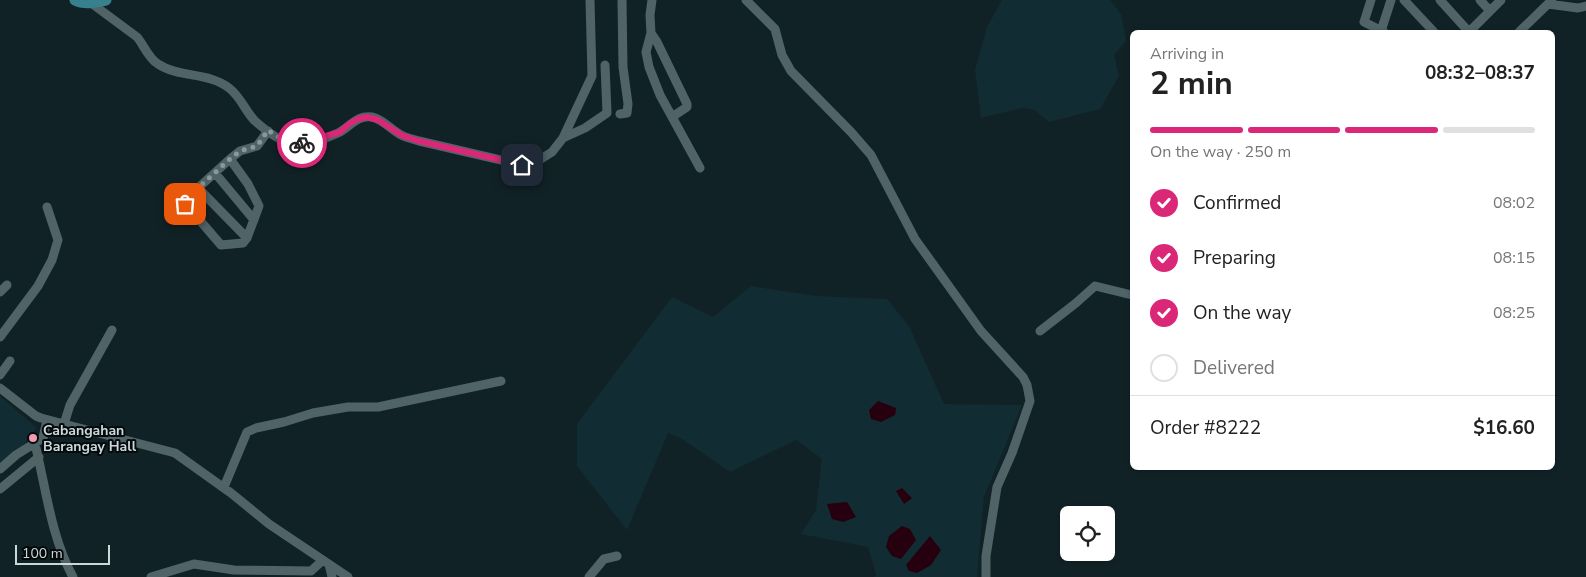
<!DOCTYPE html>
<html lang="en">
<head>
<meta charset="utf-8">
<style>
  :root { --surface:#fff; --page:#f6f6f6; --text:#222; --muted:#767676; --line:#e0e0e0; --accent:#db2777 }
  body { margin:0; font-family:"Nunito Sans",sans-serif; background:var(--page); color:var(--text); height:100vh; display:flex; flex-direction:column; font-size:19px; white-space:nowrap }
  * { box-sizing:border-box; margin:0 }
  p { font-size:16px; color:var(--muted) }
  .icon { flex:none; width:28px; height:28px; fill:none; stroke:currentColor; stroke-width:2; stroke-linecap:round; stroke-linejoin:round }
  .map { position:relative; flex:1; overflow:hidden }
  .side { position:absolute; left:1130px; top:30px; width:425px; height:440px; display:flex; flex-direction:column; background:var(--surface); border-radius:8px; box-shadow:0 1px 4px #0004 }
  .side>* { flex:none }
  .buttons { position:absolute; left:1060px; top:506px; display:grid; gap:10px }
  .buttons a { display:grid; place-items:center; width:55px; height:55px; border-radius:8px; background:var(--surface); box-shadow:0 1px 4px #0004; font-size:25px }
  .scale { position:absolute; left:15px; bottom:12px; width:95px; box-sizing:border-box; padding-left:5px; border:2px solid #ccd7da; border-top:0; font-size:14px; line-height:18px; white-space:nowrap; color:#ccd7da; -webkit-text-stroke:4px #040a0c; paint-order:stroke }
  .pin { position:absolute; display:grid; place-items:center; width:42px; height:42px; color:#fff; margin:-21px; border-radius:10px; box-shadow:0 2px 8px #0006 }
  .courier { position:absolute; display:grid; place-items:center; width:50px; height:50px; margin:-25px; border:4px solid #db2777; border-radius:50%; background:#fff; color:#222; box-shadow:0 1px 6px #0007 }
  .summary em { font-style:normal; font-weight:700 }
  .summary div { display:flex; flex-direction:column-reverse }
  .summary { display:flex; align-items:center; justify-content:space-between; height:85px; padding:0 20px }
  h1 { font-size:32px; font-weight:700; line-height:38px }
  .bar { display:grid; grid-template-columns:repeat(4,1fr); gap:8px 5px; align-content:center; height:60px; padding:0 20px }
  .bar i { height:6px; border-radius:4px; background:var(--line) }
  .bar .selected { background:var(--accent) }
  .bar p { grid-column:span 4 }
  .line { display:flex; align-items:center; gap:12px; padding:0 20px; border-top:1px solid var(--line) }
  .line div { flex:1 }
  ol { padding:0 20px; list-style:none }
  li { display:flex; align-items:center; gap:15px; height:55px }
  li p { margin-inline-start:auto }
  li .icon { padding:5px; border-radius:50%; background:var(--accent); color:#fff; stroke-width:4 }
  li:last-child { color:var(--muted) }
  li i { width:28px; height:28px; border:2px solid var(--line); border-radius:50% }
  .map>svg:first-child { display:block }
  .built { fill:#112c32 }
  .water { fill:#26000e }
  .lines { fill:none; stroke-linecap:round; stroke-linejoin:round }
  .minor { stroke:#506468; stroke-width:9 }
  .major { stroke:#37818e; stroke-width:11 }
  .done { stroke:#8b989b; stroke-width:5; stroke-dasharray:0 9 }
  .route { stroke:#db2777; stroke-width:6 }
  .poi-dot { fill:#f19ab4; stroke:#040a0c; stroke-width:2 }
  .labels { text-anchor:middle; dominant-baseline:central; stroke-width:4; stroke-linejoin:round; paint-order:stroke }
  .poi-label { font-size:14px; font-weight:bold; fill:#ccd7da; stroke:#040a0c; text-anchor:start }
</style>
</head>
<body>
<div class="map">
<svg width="1586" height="577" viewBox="0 0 1586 577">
  <rect width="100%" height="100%" fill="#112226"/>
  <path class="built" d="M1002,0H1110L1121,14L1126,41L1114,55L1119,76L1100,109L1049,122L1034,110L1022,108L981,118L975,70L987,27Z
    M751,286L817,296L887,299L909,326L944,404L1022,405L984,497L977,577H874L876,575L868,547L801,534L816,510L822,459L796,440L730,472L682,439L668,433L627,530L577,466V424L672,297L713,317Z
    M0,396L37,428L26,440V446L0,465Z"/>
  <path class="water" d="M878,401L896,408L895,415L881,422L871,419L869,410Z
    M902,488L912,498L904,504L896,491Z
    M847,502L856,517L843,522L832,519L827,504Z
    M902,526L910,529L916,540L901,559L892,556L886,547L889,536Z
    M930,536L941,550L931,565L917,573L909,571L906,565Z"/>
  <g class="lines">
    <path class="minor" d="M652,0L650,15L651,33L646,52L649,67L660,95L700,168
      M746,0L775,29L782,55L791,71L851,132L871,155L915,239L981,331L1023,377L1027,385L1030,401L1012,453L997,487L986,556V577
      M1371,0L1364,22L1384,32
      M1404,0L1434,32
      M1440,0L1469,32
      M1480,0L1490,11
      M91,3L137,37C144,45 148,58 158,64C179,78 209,72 229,88C241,97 245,111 255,121C264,129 278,140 290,143C305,146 325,139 338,133C351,127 355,115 372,117C383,119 391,130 401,135C407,138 413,139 419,141L522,165L533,164L552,152L563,138L592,76L590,0
      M1548,4L1578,8L1586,6
      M1381,31L1391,0
      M1469,32L1501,0
      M1519,32L1552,0
      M651,33L657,42L687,104V107L672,117
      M620,114L627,113L628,104L623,67L622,0
      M563,138L585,128L607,113L605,65
      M230,159L248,184L259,206L247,238L243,243L221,245L185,203L198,188L230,159L240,151L257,146L268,131
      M215,173L254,220
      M198,188L247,238
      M0,292L7,285
      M1040,331L1076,303L1095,286L1132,295
      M0,337L38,286L52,260L58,240L47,207
      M0,375L10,361
      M0,388L36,416L41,418L175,453L231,493L269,524L348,577
      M64,424L70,405L112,330
      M35,444C46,488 51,537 73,577
      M0,469L16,455L43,438L47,420
      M224,487L247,432L256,428L284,422L313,413L348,407H378L501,381
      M0,489L39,457
      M329,564L332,577
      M151,577L194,564L234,570L311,571L323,560
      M589,577L604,559L617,556"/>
    <path class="major" d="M75,0C85,5 96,2 106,0"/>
  </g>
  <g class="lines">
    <path class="done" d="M185,204L198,188L230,159L240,151L257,146L268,130C279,138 287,144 302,143"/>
    <path class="route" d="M302,143L340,132L349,124L358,119L367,117L378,120L403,136L419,141L522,165"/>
  </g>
  <circle class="poi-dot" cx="33" cy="438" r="5"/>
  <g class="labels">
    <g class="poi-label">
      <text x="43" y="430">Cabangahan<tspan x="43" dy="16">Barangay Hall</tspan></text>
    </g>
  </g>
</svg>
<div class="buttons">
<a><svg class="icon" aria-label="locate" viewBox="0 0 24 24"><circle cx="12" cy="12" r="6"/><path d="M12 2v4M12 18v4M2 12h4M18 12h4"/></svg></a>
</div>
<div class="scale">100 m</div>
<div class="pin" style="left:185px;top:204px;background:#ea580c"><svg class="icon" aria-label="bag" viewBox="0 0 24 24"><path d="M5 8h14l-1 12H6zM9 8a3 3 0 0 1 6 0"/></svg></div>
<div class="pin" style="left:522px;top:165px;background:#1f2937"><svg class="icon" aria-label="home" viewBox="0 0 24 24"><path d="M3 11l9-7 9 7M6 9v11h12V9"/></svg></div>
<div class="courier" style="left:302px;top:143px"><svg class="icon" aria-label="bike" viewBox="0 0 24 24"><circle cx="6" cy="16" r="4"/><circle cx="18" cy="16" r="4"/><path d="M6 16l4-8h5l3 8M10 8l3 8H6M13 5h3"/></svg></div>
<section class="side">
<div class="summary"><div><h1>2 min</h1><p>Arriving in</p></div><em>08:32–08:37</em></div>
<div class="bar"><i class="selected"></i><i class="selected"></i><i class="selected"></i><i></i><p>On the way · 250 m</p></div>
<ol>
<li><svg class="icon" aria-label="check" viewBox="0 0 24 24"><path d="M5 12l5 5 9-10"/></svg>Confirmed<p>08:02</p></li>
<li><svg class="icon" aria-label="check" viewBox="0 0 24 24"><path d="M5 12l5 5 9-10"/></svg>Preparing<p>08:15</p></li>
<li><svg class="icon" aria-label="check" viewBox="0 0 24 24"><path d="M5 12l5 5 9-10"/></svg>On the way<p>08:25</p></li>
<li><i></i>Delivered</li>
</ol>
<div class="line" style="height:65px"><div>Order #8222</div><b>$16.60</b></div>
</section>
</div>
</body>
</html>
